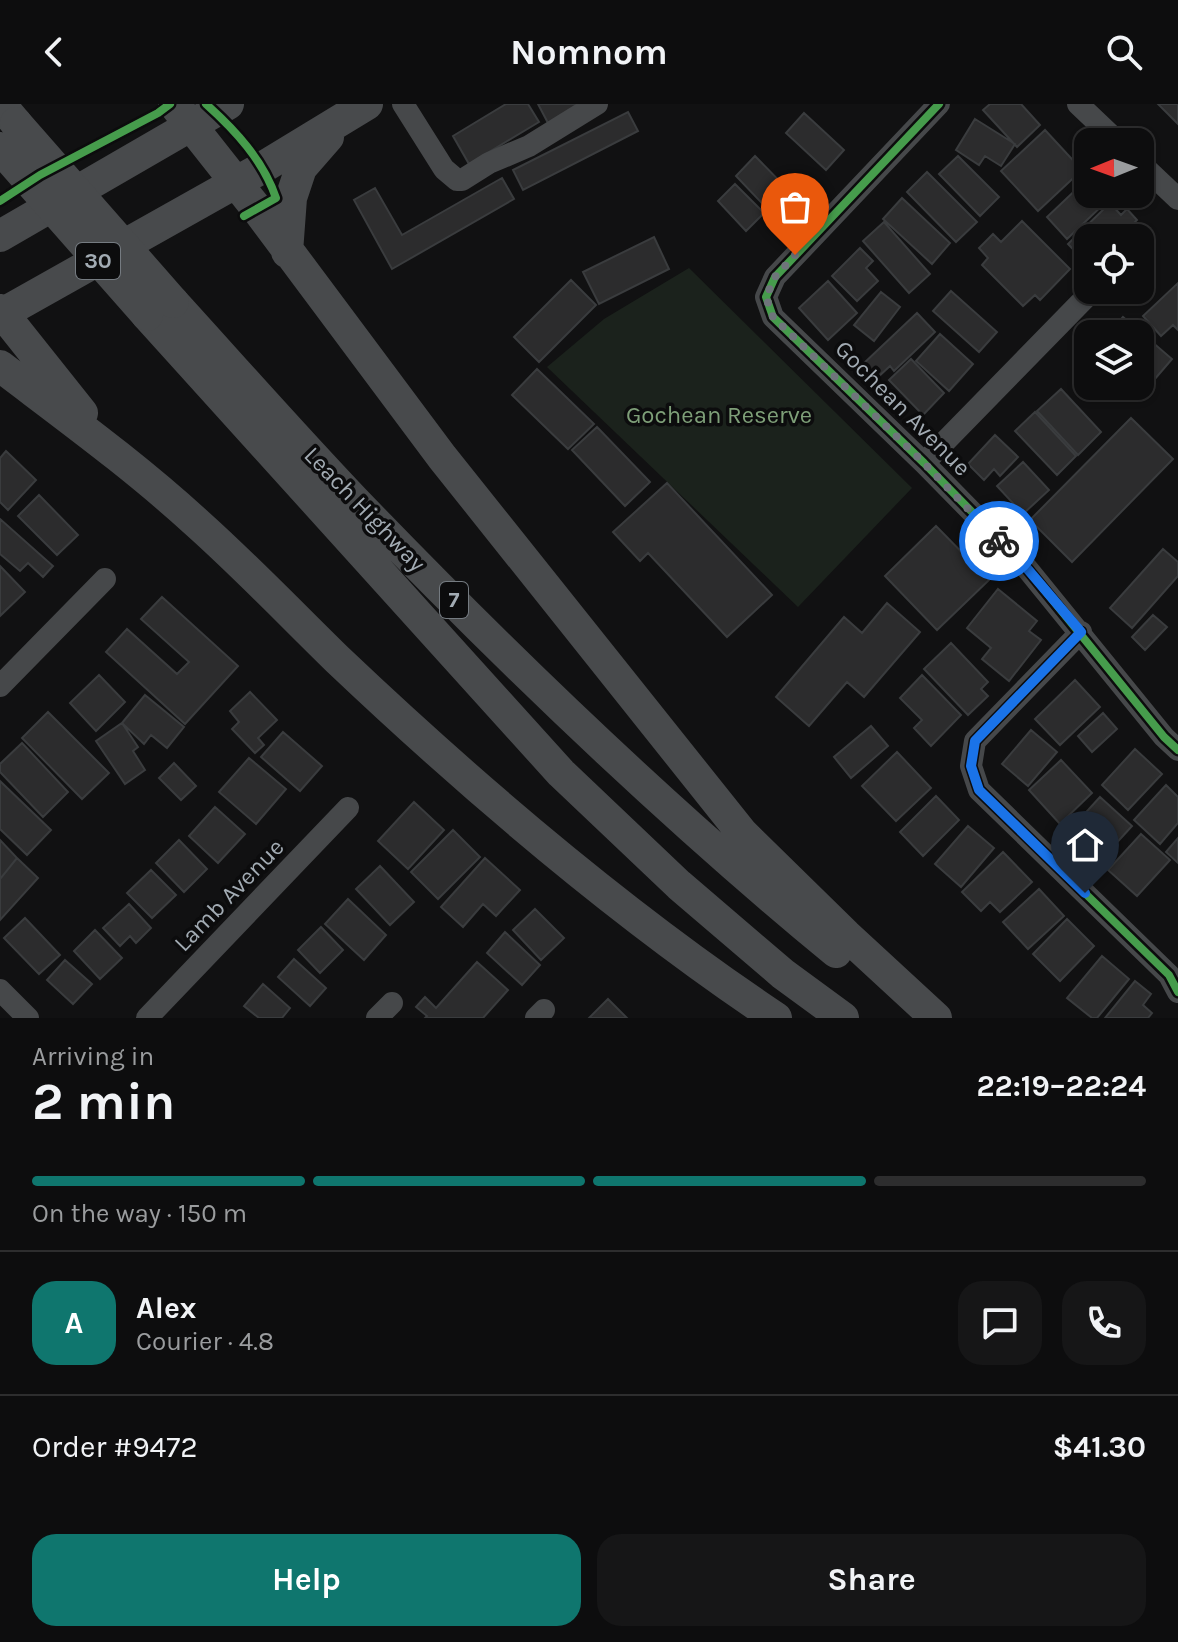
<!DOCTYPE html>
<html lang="en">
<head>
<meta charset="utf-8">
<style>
  :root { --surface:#0d0d0e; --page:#161617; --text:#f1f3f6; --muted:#9a9c9e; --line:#2d2d2e; --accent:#0f766e }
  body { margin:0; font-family:Karla,sans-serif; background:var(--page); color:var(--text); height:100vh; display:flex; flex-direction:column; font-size:30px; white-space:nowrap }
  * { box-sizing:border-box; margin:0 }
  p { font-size:26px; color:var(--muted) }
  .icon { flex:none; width:44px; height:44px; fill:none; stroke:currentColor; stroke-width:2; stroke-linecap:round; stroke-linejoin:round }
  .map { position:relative; height:914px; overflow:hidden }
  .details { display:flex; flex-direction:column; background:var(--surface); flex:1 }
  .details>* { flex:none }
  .needle { width:52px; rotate:269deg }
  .buttons { position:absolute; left:1074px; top:24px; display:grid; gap:16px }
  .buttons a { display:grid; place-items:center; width:80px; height:80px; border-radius:16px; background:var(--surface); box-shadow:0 2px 6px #0004,0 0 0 2px var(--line); font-size:40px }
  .pin { position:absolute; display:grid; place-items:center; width:68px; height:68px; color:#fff; margin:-82px -34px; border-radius:50% 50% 50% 0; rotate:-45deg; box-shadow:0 0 8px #0007 }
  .pin .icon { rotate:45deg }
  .courier { position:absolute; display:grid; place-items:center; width:80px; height:80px; margin:-40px; border:6px solid #1a73e8; border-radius:50%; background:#fff; color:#222; box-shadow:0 2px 10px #0007 }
  .headline em { font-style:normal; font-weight:700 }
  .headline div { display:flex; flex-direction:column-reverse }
  .headline { display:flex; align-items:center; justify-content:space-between; height:136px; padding:0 32px }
  h1 { font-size:52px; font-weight:700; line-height:60px }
  .bar { display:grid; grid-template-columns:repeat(4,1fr); gap:12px 8px; align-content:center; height:96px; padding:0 32px }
  .bar i { height:10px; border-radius:6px; background:var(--line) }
  .bar .current { background:var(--accent) }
  .bar p { grid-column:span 4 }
  .line { display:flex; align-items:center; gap:20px; padding:0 32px; border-top:2px solid var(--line) }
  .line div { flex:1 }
  .round { display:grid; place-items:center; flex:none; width:84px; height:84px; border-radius:24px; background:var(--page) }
  .button { display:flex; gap:16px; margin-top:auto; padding:16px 32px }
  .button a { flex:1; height:92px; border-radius:24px; background:var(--accent); color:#fff; font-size:32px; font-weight:700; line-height:92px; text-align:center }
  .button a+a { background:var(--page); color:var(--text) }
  header { display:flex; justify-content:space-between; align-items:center; height:104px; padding:0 32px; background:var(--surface); font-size:36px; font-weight:700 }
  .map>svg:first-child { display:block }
  .green { fill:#1b221c }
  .building { fill:#2c2c2d; stroke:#3a3c3e; stroke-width:2 }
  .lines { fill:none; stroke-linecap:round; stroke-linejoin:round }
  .minor { stroke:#46484a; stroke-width:22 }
  .highway { stroke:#484a4c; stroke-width:32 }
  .highway-bridge { stroke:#484a4c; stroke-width:32 }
  .cycleway-casing { stroke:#0c0c0d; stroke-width:13 }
  .cycleway { stroke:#469c4c; stroke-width:8 }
  .done { stroke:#6f757b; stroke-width:8; stroke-dasharray:0 14.4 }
  .route { stroke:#1a73e8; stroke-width:10 }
  .labels { text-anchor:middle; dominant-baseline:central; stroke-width:7; stroke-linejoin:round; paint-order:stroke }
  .shield { fill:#0c0c0d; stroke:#757b81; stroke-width:2 }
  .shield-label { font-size:22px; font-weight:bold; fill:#a2abb3 }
  .street-label { font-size:24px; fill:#a2abb3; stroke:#0c0c0d }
  .park-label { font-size:24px; fill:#7e9f78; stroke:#0c0c0d }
</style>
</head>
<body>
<header><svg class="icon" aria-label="back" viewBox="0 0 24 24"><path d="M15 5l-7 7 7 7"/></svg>Nomnom<svg class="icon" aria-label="search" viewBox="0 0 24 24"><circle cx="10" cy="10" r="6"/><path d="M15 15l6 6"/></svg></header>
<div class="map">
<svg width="1178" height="914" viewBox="0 0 1178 914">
  <rect width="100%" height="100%" fill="#111112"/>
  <path class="green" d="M689,164L912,384L798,503L547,263L604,215Z"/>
  <path class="building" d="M506,0H528L539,18L469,60L453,32Z
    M538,0H580L548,19Z
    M990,0H1021L1040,21L1017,43L983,6Z
    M1158,0H1178V20Z
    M628,8L638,27L523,86L513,66Z
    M804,9L844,46L826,66L786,29Z
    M975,15L1015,40L1001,62L985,52L979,61L956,46Z
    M1045,26L1082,66L1038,107L1001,67Z
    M755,52L797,95L777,115L736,72Z
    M958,52L999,93L980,112L939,70Z
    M927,68L977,118L956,138L907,88Z
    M502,74L514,95L392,165L354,96L375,84L402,131Z
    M1086,76L1088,90H1098L1106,98L1067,135L1047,113Z
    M735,80L764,109L746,127L718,97Z
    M902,94L950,139L932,160L883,115Z
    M1110,99L1121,111L1127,105L1137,116L1119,134H1088V161L1068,140Z
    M1022,117L1070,165L1040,196L1035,191L1023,202L982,161L988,154L979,144L993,130L1001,138Z
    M884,118L930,170L909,189L863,137Z
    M654,133L669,165L599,200L583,168Z
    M860,144L873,157L866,164L878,177L857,197L832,172Z
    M571,176L596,201L539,258L514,233Z
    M828,177L857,209L828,236L799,204Z
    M1178,179V226L1173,221L1161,232L1143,212Z
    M951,187L997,228L979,248L933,207Z
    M881,188L900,203L874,237L854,221Z
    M917,209L935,228L894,267L890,262L877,274L863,260Z
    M1123,213L1172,255L1154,276L1140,264V230H1108Z
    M940,230L973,260L949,287L916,257Z
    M911,255L944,289L923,311L889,276Z
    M537,265L594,320L568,345L512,291Z
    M1061,285L1101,328L1078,351L1037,307Z
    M1035,308L1076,352L1057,371L1015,327Z
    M1131,314L1173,355L1072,458L1030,416Z
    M597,323L650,378L625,402L572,346Z
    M995,331L1018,353L1000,372L994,365L984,376L968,360Z
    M6,347L36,376L8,406L0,398V354Z
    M1023,358L1049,386L1023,410L997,382Z
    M667,379L772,491L727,533L648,449L640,457L613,428Z
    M39,391L78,431L57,451L18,412Z
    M0,415L53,462L43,473L28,459L20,467L0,450Z
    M936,422L989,476L937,526L885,472Z
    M1163,445L1178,458V472L1132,524L1110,504Z
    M0,462L25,488L0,512Z
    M998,485L1037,517L1029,527L1041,536L1009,577L982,555L991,544L967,524Z
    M162,493L238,562L185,620L106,548L127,525L177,570L189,558L141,515Z
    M887,499L920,528L864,593L847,578L809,622L776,593L844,513L862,529Z
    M1153,511L1167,523L1145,546L1132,533Z
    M951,539L988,578L981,585L988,592L968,611L924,565Z
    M99,571L125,598L96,627L70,599Z
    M922,571L961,611L931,642L914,624L922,616L900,594Z
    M1075,576L1100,603L1060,641L1035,615Z
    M250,588L277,616L258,634L264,641L255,649L232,625L239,618L230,607Z
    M145,591L184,623L167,644L151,631L144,640L122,619Z
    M48,608L109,669L82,695L22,634Z
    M1103,609L1117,625L1092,648L1078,632Z
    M122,619L138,643L133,647L145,666L125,680L96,637Z
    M871,622L888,642L851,674L834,653Z
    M1031,626L1057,648L1028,682L1002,660Z
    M283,628L322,662L300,687L261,653Z
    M22,639L68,688L43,713L0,668V660Z
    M1135,645L1162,670L1128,706L1102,681Z
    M897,648L931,684L896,717L862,682Z
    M249,654L286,685L256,720L219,688Z
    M1061,656L1092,689L1060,720L1029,686Z
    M174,659L196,682L181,696L159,674Z
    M0,677L51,726L27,751L0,725Z
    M1166,681L1178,693V719L1160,740L1134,716Z
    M936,692L959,716L923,752L900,728Z
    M1100,693L1132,722L1100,757L1068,728Z
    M414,698L444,726L408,765L378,737Z
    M215,703L245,730L218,759L189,732Z
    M968,722L994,744L961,783L935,760Z
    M453,726L480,753L438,795L411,768Z
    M1141,730L1170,756L1137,792L1108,766Z
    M1178,734V759L1166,748Z
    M0,736L17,754L0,775Z
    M179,736L207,765L184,788L156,759Z
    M1003,748L1032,778L1000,808L990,798L981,807L962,788Z
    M17,754L38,774L0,816V775Z
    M485,754L520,786L496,812L483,800L463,823L441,803Z
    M380,762L414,798L390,821L356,785Z
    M151,766L176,791L152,814L127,789Z
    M1039,785L1064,812L1028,845L1003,818Z
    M348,795L386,831L364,856L325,820Z
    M129,800L151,824L136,839L130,832L120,842L103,824Z
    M535,805L564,834L541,856L513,826Z
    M25,814L60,851L39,870L4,834Z
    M1067,815L1094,842L1060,877L1033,850Z
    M321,823L343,846L320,869L298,846Z
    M95,826L122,854L100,875L74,847Z
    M505,828L540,861L522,881L487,849Z
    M1102,852L1129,875L1097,914H1092L1067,894Z
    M294,855L326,884L310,902L278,873Z
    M65,856L92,880L73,900L47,876Z
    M477,858L508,886L483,914H425L427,912L416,903L425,893L436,904Z
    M1135,877L1151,890L1143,901L1152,909L1148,914H1105Z
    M263,880L290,904L282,914H259L244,902Z
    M608,895L627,914H589Z"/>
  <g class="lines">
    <path class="minor" d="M403,0L444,65L457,76H462L489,59L529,42L597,0
      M939,0L775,173L766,193L773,213L924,359L1025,462L1164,633L1178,646
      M1078,0L1118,38
      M1140,59L1178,95
      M924,359L1093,186
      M1081,528L975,637L971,662L979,686L1169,871L1178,888
      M0,582L105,475
      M0,886L28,914
      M147,914L348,704
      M377,914L392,899
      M536,914L544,906"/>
    <path class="highway" d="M0,0L16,19
      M174,0L257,105L442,353L742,729L846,831L936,914
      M0,132L228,0
      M287,148L291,94L301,64L328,33
      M173,198C233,264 292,331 353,395C506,554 666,708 836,848
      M0,206L82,309
      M0,211L260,65L367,0
      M147,211L561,669L679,781L783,870L843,914
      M0,262C67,313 136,363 198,420C246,463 291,510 337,555C474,685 619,809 776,914"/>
    <path class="highway-bridge" d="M16,19L173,198
      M0,44L147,211"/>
    <g class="cycleway-casing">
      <path id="cycleway" d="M206,0C235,26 263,56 276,94L244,112
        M939,0L775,173L766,193L773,213L924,359L1025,462L1164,633L1178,646
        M0,97L40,71L158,9L170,0
        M1081,528L975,637L971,662L979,686L1169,871L1178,888"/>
    </g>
    <use href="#cycleway" class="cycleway"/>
  </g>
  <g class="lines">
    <path class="done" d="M795,151L775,173L766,193L773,213L924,359L999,437"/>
    <path class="route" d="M999,437L1025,462L1081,528L975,637L971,662L979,686L1085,789"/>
  </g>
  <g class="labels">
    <g class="shield">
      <rect x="76" y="139" width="44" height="36" rx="6"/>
      <rect x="440" y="478" width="28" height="36" rx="6"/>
    </g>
    <g class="shield-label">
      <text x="98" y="157">30</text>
      <text x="454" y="496">7</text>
    </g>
    <g class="street-label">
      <text transform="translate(903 304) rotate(45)">Gochean Avenue</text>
      <text transform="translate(365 405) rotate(46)">Leach Highway</text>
      <text transform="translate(229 791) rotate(-46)">Lamb Avenue</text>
    </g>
    <g class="park-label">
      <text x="719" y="311">Gochean Reserve</text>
    </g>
  </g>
</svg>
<div class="buttons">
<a><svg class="needle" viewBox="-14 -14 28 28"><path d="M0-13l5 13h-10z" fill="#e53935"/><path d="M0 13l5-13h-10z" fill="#9a9c9e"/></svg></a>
<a><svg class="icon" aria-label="locate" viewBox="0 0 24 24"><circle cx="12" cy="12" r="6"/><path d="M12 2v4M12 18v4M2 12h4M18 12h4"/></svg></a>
<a><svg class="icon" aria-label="layers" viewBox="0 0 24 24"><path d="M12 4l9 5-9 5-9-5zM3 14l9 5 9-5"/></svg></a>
</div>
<div class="pin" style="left:795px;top:151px;background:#ea580c"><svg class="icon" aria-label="bag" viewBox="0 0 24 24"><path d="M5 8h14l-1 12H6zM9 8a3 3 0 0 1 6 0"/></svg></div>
<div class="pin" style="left:1085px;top:789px;background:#1f2937"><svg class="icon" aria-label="home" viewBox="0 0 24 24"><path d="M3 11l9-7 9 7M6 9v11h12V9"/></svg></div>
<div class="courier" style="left:999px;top:437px"><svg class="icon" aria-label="bike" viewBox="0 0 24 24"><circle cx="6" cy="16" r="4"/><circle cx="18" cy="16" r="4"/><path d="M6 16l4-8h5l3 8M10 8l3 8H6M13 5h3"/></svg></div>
</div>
<section class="details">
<div class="headline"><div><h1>2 min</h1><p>Arriving in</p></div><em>22:19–22:24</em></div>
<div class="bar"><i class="current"></i><i class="current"></i><i class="current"></i><i></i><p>On the way · 150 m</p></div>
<div class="line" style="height:144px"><b class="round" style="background:var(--accent);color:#fff">A</b><div><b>Alex</b><p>Courier · 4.8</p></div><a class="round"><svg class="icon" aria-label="chat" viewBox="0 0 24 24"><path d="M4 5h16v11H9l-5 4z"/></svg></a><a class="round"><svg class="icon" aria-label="phone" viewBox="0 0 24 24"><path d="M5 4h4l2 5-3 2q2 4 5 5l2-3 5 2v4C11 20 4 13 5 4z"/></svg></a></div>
<div class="line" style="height:104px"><div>Order #9472</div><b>$41.30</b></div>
<div class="button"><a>Help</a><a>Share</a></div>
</section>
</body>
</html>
